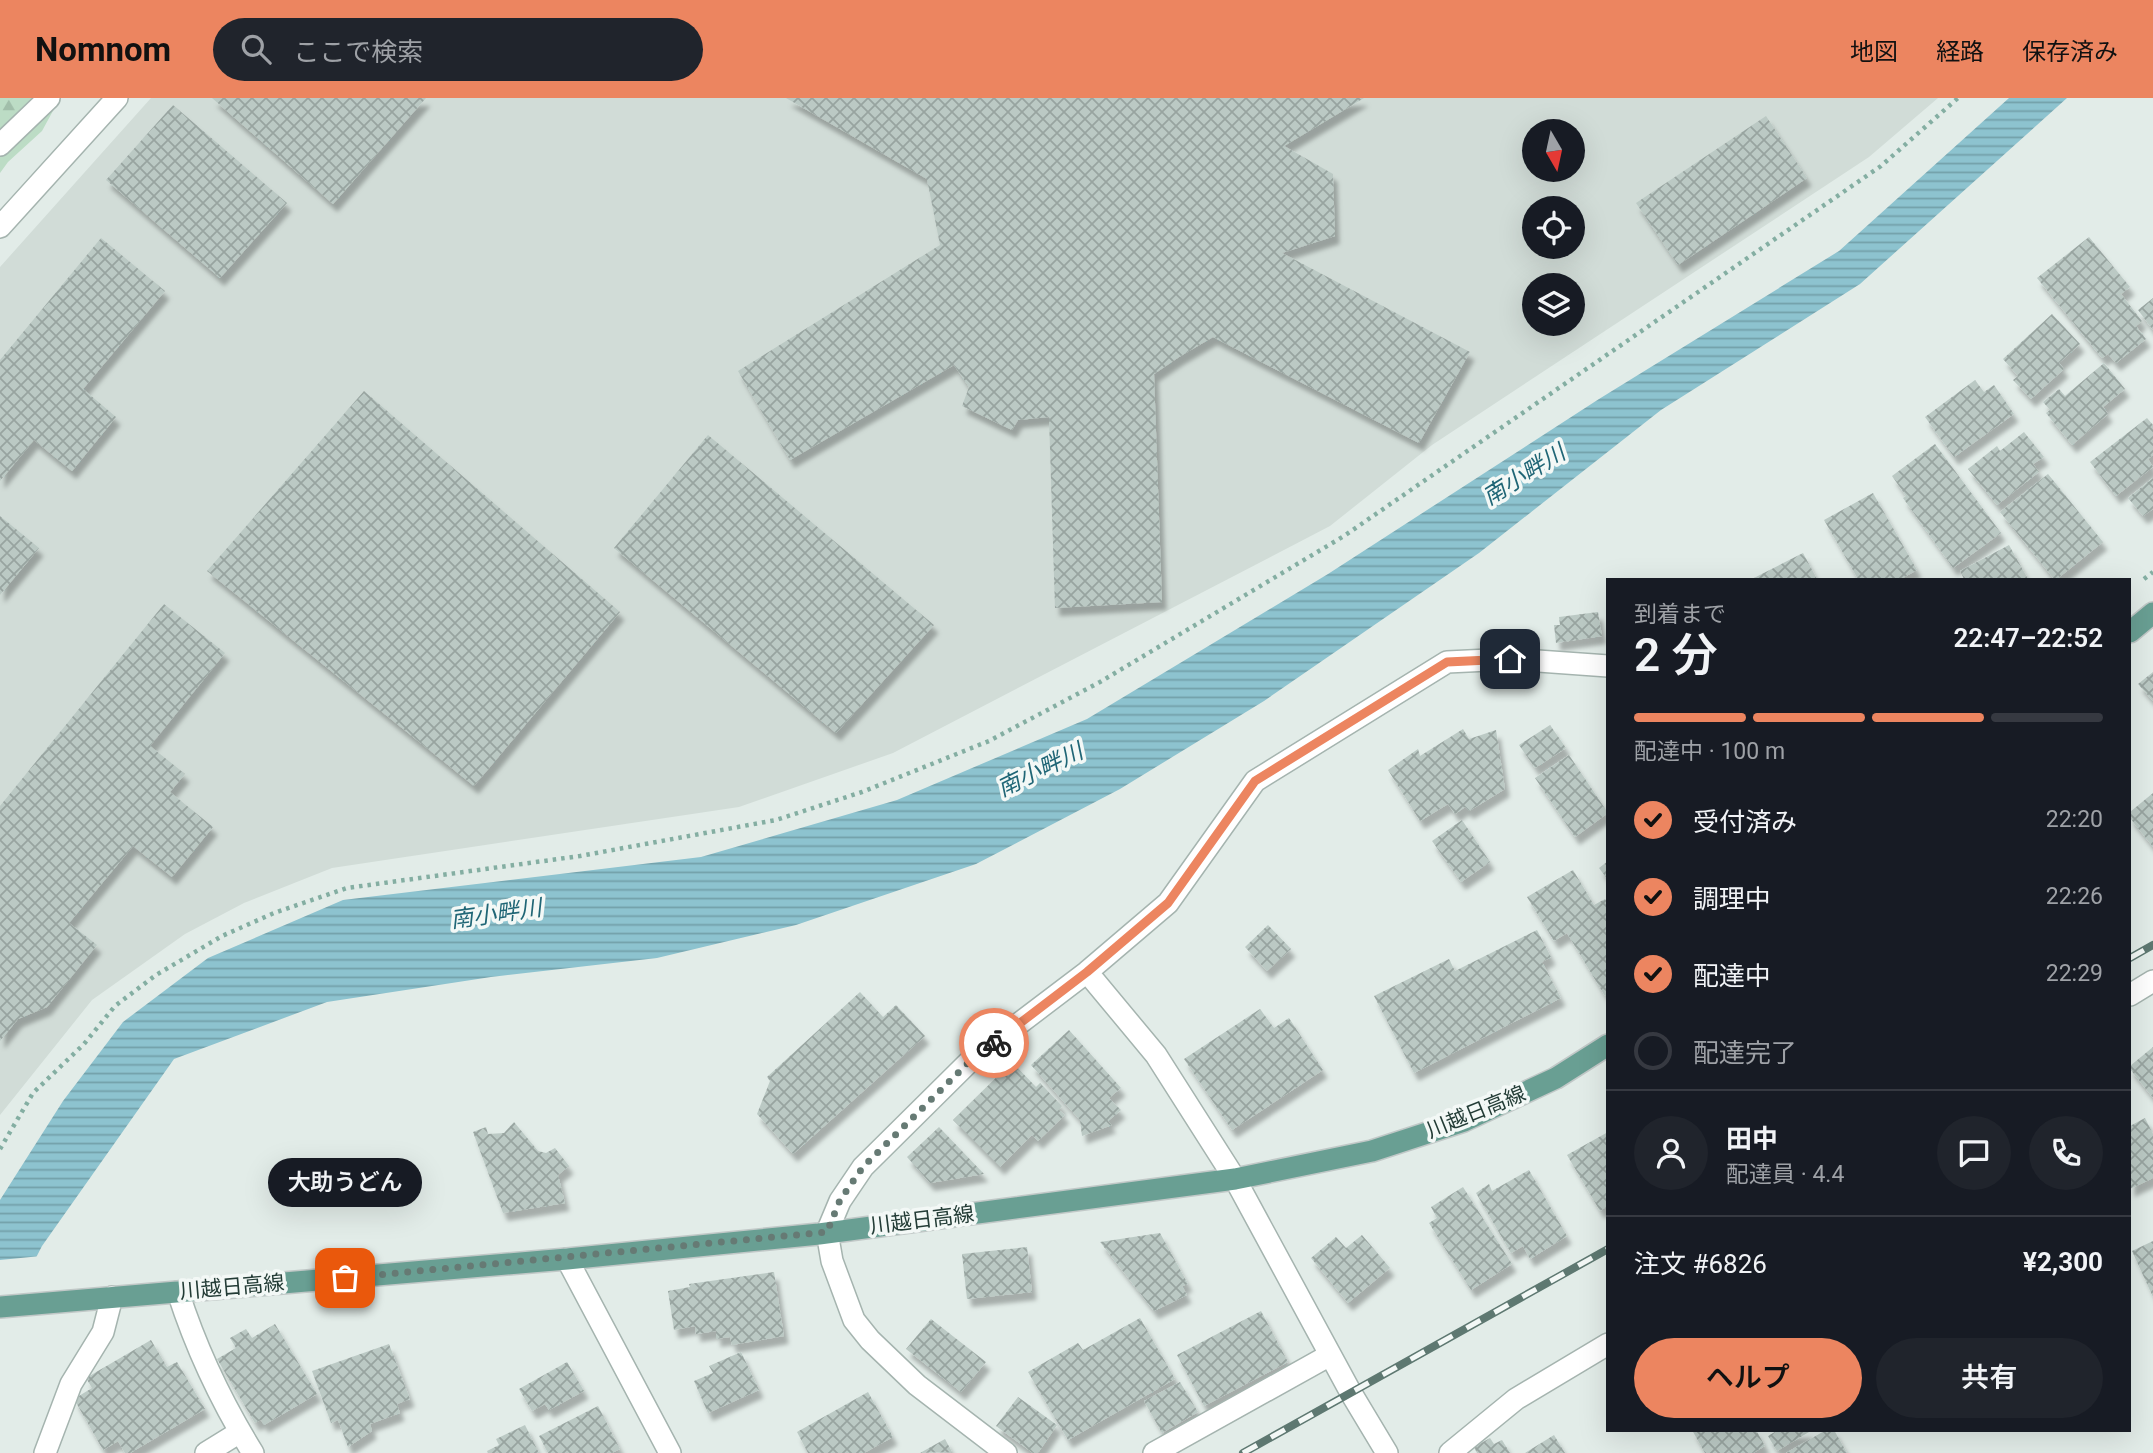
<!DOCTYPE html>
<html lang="ja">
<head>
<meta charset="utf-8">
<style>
  :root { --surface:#171b24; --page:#20242c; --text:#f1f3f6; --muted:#9ea1a6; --line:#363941; --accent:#ec8560 }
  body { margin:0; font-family:Roboto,"Noto Sans JP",sans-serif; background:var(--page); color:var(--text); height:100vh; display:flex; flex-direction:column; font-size:26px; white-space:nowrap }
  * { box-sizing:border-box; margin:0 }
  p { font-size:23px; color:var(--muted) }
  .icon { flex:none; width:38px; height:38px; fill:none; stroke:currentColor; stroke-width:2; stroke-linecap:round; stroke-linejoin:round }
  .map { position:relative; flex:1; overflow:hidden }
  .sheet { position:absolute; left:1606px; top:480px; width:525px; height:854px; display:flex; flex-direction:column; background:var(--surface); border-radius:0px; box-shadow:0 7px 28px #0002 }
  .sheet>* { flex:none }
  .needle { width:46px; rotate:171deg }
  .controls { position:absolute; left:1522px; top:21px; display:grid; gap:14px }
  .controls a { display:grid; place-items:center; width:63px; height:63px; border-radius:50%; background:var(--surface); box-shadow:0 7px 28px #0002; font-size:35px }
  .pin { position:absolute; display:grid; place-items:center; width:60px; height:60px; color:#fff; margin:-30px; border-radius:14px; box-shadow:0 4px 10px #0006 }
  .courier { position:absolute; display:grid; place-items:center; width:70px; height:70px; margin:-35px; border:5px solid #ec8560; border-radius:50%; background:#fff; color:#222; box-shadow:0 2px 9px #0007 }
  .bubble { position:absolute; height:49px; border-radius:24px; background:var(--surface); box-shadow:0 7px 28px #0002; font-size:23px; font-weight:600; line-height:49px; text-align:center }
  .headline em { font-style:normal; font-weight:600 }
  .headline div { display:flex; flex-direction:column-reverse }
  .headline { display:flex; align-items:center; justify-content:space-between; height:119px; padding:0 28px }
  h1 { font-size:46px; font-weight:600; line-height:52px }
  .bar { display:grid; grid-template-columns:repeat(4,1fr); gap:10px 7px; align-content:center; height:84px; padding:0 28px }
  .bar i { height:9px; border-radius:5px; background:var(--line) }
  .bar .selected { background:var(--accent) }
  .bar p { grid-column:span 4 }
  .line { display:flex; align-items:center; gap:18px; padding:0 28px; border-top:2px solid var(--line) }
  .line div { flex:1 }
  .round { display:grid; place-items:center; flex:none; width:74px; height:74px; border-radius:37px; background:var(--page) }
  ol { padding:0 28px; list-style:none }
  li { display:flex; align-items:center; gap:21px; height:77px }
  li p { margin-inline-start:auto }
  li .icon { padding:7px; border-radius:50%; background:var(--accent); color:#111; stroke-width:4 }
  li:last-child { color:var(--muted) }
  li i { width:38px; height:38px; border:4px solid var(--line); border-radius:50% }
  .button { display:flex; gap:14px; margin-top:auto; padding:14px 28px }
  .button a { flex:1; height:80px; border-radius:42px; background:var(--accent); color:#111; font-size:28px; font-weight:600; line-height:80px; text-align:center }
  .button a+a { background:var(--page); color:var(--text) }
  header { display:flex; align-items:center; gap:42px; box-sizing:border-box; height:98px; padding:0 35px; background:var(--accent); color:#111 }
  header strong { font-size:33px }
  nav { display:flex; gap:38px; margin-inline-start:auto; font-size:24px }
  .search { width:490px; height:63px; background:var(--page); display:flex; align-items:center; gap:18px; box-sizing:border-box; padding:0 24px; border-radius:38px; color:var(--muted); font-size:26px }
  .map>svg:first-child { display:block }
  .built { fill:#d1dcd7; fill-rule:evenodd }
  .forest { fill:url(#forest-firs) }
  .water { fill:url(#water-rules) }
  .pier { fill:#e2ece8 }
  .building { fill:url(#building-cross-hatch); filter:url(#shadow) }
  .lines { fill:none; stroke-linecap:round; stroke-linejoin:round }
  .service-casing { stroke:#a5b4af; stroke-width:24 }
  .minor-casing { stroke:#a5b4af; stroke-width:24 }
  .primary-casing { stroke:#c1c8c7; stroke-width:24 }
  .path { stroke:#84aea2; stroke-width:4.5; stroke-dasharray:3.5 5; stroke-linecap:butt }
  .service { stroke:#fff; stroke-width:21 }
  .minor { stroke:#fff; stroke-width:21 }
  .primary { stroke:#699f93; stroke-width:21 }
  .rail-casing { stroke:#5e7871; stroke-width:8 }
  .rail { stroke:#f3f8f6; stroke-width:5; stroke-dasharray:16; stroke-linecap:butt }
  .done { stroke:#667a74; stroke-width:7; stroke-dasharray:0 12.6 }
  .route { stroke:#ec8560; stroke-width:9 }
  .labels { text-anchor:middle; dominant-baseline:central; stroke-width:7; stroke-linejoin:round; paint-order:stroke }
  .street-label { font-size:21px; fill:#233c36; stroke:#f3f8f6 }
  .water-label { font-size:23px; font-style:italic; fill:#206676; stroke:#f3f8f6 }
</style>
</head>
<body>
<header>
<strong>Nomnom</strong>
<div class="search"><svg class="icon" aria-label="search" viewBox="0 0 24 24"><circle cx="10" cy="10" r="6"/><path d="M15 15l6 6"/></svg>ここで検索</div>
<nav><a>地図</a><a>経路</a><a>保存済み</a></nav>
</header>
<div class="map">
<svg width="2153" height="1355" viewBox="0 0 2153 1355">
  <defs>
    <pattern id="forest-firs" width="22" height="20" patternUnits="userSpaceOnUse" patternTransform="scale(1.75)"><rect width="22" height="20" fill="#bcdcc5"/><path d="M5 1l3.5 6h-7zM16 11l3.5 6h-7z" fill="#a1beaa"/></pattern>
    <pattern id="water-rules" width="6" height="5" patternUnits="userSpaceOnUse" patternTransform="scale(1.75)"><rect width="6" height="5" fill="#8dc3cf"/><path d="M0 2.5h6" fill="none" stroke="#73a0a9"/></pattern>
    <pattern id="building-cross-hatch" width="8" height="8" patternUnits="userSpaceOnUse" patternTransform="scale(1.75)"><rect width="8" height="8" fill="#bbc9c4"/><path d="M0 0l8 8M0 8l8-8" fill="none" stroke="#98a4a0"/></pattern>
    <filter id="shadow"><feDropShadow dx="4.5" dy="8" stdDeviation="2" flood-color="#0004"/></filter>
  </defs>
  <rect width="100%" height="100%" fill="#e2ece8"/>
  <path class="built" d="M151,0H1938L1869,59L1432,347L1330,428L893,655L739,709L332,770L244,805L185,836L92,902L0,1017V169ZM1535,33H1573V72H1535ZM1535,110H1573V149H1535ZM1535,187H1573V226H1535Z"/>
  <path class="forest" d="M0,0H60L42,33L8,64L0,75Z"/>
  <path class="water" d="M2009,0H2067L1860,186L1661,312L1479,455L1264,603L1120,691L976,766L796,827L657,860L491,879L327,904L174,961L42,1148L0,1230V1102L63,1003L123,924L208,860L343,802L701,759L897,702L1087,621L1328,476L1599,301L1839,153Z"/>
  <path class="pier" d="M41,1158L3,1232L0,1233V1162Z"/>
  <path class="building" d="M212,0H426L333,106Z
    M786,0H1364L1284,48L1333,76L1335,138L1282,155L1470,254L1419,345L1213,239L1179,259L1154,276L1162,504L1055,510L1049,319L1018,322L1012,332L962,308L969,289L954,267L790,362L738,273L940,147L927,81Z
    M173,7L287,105L220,180L106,82Z
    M1766,18L1807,80L1678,167L1636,105Z
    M2089,139L2130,189L2121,196L2142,223L2136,228L2146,241L2116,265L2108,256L2102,260L2037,180Z
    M101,140L165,193L83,291L116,319L72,373L34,342L0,383V262Z
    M2153,200V232L2138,212Z
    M2052,216L2080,246L2059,265L2064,271L2031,301L2013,282L2018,278L2003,261Z
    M2104,265L2125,291L2103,309L2108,316L2072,347L2046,315L2050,312L2043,304L2059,291L2065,298Z
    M1975,282L1984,294L1994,287L2014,316L1954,359L1925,319Z
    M364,293L620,514L474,688L207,473Z
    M2147,320L2153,327V357L2148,361L2153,369L2116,398L2090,364Z
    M2024,334L2044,359L2033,366L2039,374L1997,407L1968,371L1997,348L2000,353Z
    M708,337L934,527L836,635L614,450Z
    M1935,346L2001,435L1953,470L1903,400L1906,398L1892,378Z
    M2048,376L2103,444L2057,481H2054L2000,414Z
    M2153,380V411L2143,418L2128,400Z
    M1873,395L1917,472L1901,481H1858L1824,422Z
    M0,418L39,450L0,497Z
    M2009,447L2028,481H1964L1960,473Z
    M1803,455L1817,481H1752Z
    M164,506L225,555L150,648L185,676L170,694L213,729L172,779L133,748L69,825L97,847L47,909L18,921L0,943V708Z
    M1598,514L1602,538L1556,545L1554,527H1560L1559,519Z
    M2153,574V603L2138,586Z
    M1550,627L1566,650L1535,670L1519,647Z
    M1463,631L1469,641L1496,632L1505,691L1469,713L1465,709L1455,716L1448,706L1420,723L1388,672L1418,651L1420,658Z
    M1569,657L1608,715L1575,739L1535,680Z
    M2153,695V749L2130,720V714Z
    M1462,722L1490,764L1461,784L1432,743Z
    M1608,763V782L1599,770Z
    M1573,772L1594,807L1605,801L1608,806V896L1605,898L1567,835L1554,843L1527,799Z
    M1268,827L1291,851L1267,873L1245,849Z
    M1537,832L1551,859L1542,864L1561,900L1414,975L1374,898L1449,861L1455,873Z
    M860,894L883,919L896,907L925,938L793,1056L757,1016L770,983L767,979Z
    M1260,911L1274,930L1289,920L1323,972L1232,1032L1184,961Z
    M1069,932L1121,990L1109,1000L1121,1012L1108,1023L1112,1027L1082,1038L1080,1022L1031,967Z
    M2153,949V1000L2130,971V968Z
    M1012,964L1036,989L1040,985L1062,1008L1059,1012L1065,1017L1038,1043L1032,1037L1000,1069L953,1022Z
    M2145,1020L2153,1036V1080L2130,1091V1028Z
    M514,1024L538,1053L546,1055L555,1050L569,1068L558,1077L565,1105L503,1115L473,1034L486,1029L488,1036L504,1035Z
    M939,1029L984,1076L930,1085L907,1059Z
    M1608,1034V1108L1600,1113L1567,1057Z
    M1529,1072L1567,1138L1530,1161L1523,1148L1511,1155L1476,1095L1489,1086L1492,1093Z
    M1463,1089L1512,1166L1471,1192L1429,1125L1437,1120L1431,1109Z
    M1160,1135L1188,1186L1182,1188L1187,1197L1154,1213L1100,1144Z
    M1362,1137L1390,1170L1348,1205L1311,1160L1336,1139L1346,1150Z
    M2153,1143V1199L2132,1153Z
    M1027,1149L1032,1194L967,1201L962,1156Z
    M774,1174L784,1238L732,1247L730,1239L716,1241V1233L696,1236L695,1228L674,1232L668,1193L690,1189L689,1186Z
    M1261,1213L1288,1264L1204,1308L1177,1257Z
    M1140,1220L1175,1281L1068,1342L1028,1274L1078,1245L1083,1252Z
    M931,1221L986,1264L961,1294L906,1251Z
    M275,1226L317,1296L264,1327L261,1322L255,1325L217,1261L236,1250L230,1240L246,1231L252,1240Z
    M151,1242L167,1269L177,1264L205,1311L130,1355H125L118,1343L103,1352L74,1301L92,1290L86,1280Z
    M389,1246L410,1301L397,1306L400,1315L370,1326L372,1333L348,1349L338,1322L331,1325L312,1273Z
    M741,1254L759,1292L708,1315L694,1283L713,1275L709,1268Z
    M567,1264L584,1293L549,1312L545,1306L532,1313L519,1291Z
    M1180,1284L1198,1314L1162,1335L1144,1303Z
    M868,1294L893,1339L864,1355H808L797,1334Z
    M1018,1299L1057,1327L1038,1355H1033L996,1328Z
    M598,1308L620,1351L612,1355H548L539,1338Z
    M525,1327L539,1355H488L487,1353L499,1347L496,1341Z
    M1692,1332H1756L1765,1348L1753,1355H1705Z
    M1778,1332H1808L1809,1334L1777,1353L1768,1338Z
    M1826,1332H1834L1847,1355H1786Z
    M1554,1337L1565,1355H1525Z
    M1490,1340L1494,1346L1502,1342L1510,1355H1477L1474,1349Z
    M945,1341L952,1354L920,1355Z"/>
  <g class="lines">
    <g class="service-casing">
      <path id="service" d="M0,47L49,0
        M567,1161L670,1355"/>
    </g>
    <g class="minor-casing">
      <path id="minor" d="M0,129L117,0
        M1087,874L1156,957L1235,1081L1351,1295L1387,1355
        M2130,897L2153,883
        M178,1194C196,1250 222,1305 253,1355
        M45,1355L71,1286L103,1234L112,1199
        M206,1355L240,1334
        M1006,1355L917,1287L870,1242L854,1222L832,1163L827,1134L840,1103L863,1069L971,962L1087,874L1168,805L1255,683L1447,564L1510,561L1608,568
        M1154,1355L1330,1257
        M1450,1355L1516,1301L1608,1246"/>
    </g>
    <g class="primary-casing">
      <path id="primary" d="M2130,534L2153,515
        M0,1209L567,1161L819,1136L1235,1081L1372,1053L1464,1023L1556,980L1608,947"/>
    </g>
    <path class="path" d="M2144,481L2153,474
      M0,1051L33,995L84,946L115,908L156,877L222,838L274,815L347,790L580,758L776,722L862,694L989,643L1100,584L1344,438L1881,68L1958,0"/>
    <use href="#service" class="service"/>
    <use href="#minor" class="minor"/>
    <use href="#primary" class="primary"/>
    <g class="rail-casing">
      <path id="rail" d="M2130,860L2153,847
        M1243,1355L1608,1151"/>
    </g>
    <use href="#rail" class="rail"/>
  </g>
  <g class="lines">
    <path class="done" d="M345,1180L827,1134L840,1102L863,1069L971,962L994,945"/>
    <path class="route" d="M994,945L1087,874L1168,805L1255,683L1447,564L1510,561"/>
  </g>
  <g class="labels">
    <g class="street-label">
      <text transform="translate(1476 1014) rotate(-22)">川越日高線</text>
      <text transform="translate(922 1122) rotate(-7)">川越日高線</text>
      <text transform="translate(232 1189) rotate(-5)">川越日高線</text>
    </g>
    <g class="water-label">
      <text transform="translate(1524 377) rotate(-32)">南小畔川</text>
      <text transform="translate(1040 672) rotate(-26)">南小畔川</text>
      <text transform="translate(496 816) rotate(-8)">南小畔川</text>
    </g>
  </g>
</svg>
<div class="controls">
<a><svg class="needle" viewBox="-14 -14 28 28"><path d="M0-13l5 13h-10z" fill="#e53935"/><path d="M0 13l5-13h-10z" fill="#9ea1a6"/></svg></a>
<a><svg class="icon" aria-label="locate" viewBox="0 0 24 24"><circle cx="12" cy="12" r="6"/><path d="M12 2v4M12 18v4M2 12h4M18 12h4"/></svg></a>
<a><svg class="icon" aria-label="layers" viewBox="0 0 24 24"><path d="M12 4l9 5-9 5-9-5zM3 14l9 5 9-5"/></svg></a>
</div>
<div class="pin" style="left:345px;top:1180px;background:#ea580c"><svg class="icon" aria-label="bag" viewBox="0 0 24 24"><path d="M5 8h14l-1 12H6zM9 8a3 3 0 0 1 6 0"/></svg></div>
<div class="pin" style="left:1510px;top:561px;background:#1f2937"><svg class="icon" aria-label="home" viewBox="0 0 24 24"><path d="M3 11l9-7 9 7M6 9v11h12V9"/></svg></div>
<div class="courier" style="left:994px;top:945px"><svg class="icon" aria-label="bike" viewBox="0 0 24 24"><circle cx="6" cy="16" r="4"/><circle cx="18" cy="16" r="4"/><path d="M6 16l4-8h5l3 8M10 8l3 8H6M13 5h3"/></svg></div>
<div class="bubble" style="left:268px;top:1060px;width:154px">大助うどん</div>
<section class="sheet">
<div class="headline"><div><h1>2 分</h1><p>到着まで</p></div><em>22:47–22:52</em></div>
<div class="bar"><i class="selected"></i><i class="selected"></i><i class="selected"></i><i></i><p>配達中 · 100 m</p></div>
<ol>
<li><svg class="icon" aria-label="check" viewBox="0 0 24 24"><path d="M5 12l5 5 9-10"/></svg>受付済み<p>22:20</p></li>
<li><svg class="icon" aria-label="check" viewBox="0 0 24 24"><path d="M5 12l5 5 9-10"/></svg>調理中<p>22:26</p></li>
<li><svg class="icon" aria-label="check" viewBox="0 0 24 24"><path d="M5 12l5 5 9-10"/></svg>配達中<p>22:29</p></li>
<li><i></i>配達完了</li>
</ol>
<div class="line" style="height:126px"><a class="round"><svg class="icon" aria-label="person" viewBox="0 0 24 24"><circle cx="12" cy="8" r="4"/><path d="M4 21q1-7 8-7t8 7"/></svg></a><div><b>田中</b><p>配達員 · 4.4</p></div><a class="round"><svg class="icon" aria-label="chat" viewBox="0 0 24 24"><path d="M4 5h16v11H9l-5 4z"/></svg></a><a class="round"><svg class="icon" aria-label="phone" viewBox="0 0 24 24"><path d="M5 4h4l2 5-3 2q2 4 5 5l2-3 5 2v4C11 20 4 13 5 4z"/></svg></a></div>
<div class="line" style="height:91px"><div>注文 #6826</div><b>¥2,300</b></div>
<div class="button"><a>ヘルプ</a><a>共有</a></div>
</section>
</div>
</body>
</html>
